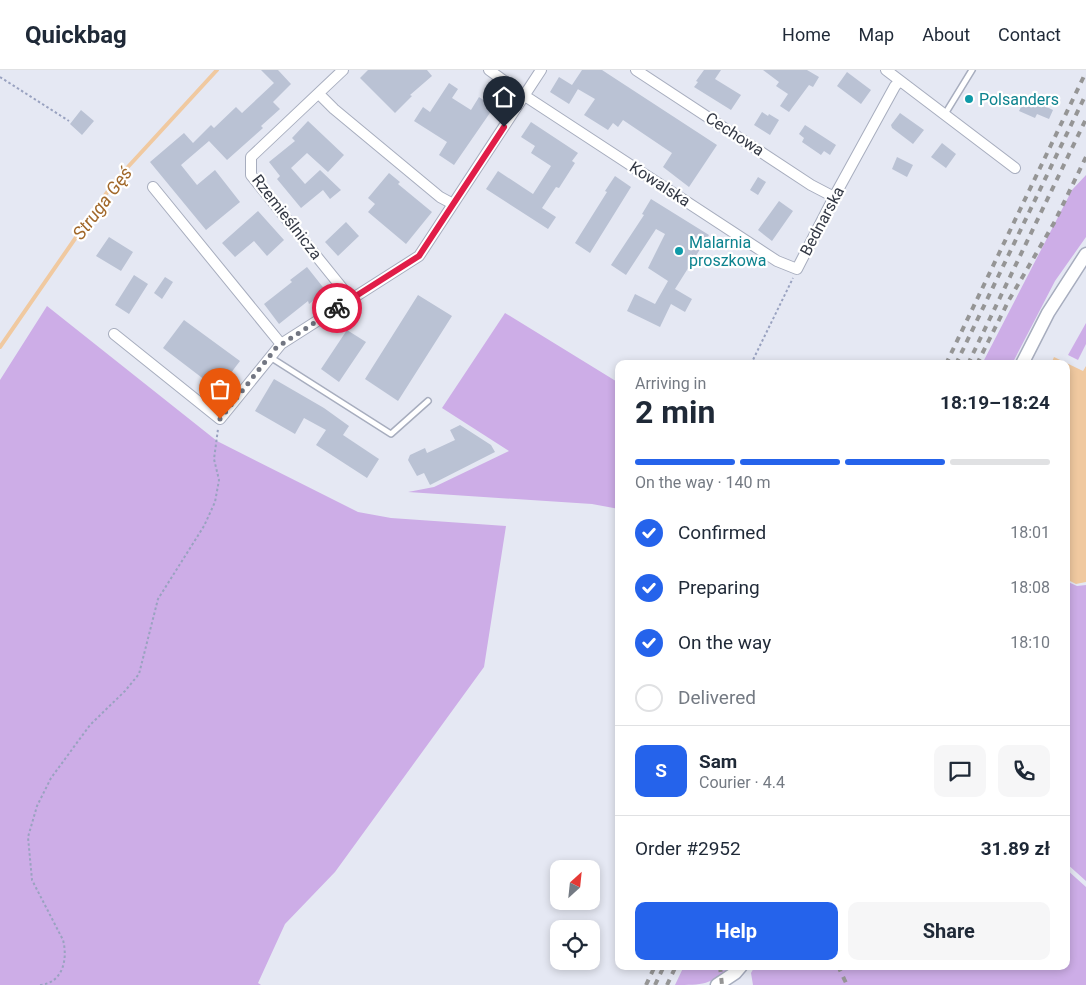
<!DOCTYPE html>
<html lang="en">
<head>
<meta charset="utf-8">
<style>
  :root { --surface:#fff; --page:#f6f6f7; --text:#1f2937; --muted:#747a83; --line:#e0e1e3; --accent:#2563eb }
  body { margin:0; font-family:Roboto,sans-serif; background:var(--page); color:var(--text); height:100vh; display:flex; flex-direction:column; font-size:19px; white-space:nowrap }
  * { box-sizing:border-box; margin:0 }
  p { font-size:16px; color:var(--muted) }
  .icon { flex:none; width:28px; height:28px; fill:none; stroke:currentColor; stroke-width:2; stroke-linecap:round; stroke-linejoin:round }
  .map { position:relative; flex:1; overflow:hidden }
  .details { position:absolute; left:615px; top:290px; width:455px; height:610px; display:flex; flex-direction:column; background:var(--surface); border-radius:10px; box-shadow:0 2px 8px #0003 }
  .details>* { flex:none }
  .needle { width:32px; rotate:27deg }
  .controls { position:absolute; left:550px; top:790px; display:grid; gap:10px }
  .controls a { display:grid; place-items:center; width:50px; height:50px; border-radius:10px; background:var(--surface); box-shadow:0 2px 8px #0003; font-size:25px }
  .pin { position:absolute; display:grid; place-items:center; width:42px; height:42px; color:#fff; margin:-51px -21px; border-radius:50% 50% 50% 0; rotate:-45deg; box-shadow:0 0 5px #0007 }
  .pin .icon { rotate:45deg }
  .courier { position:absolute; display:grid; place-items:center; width:50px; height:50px; margin:-25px; border:4px solid #e11d48; border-radius:50%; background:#fff; color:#222; box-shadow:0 1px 6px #0007 }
  .head em { font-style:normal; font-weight:700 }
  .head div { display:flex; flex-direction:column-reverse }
  .head { display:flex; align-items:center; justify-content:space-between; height:85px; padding:0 20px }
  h1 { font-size:32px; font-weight:700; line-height:38px }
  .bar { display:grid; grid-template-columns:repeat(4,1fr); gap:8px 5px; align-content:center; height:60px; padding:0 20px }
  .bar i { height:6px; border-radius:4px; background:var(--line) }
  .bar .on { background:var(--accent) }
  .bar p { grid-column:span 4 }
  .line { display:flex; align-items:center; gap:12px; padding:0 20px; border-top:1px solid var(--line) }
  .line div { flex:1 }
  .round { display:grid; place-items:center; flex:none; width:52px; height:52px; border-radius:10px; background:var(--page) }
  ol { padding:0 20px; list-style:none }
  li { display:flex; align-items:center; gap:15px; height:55px }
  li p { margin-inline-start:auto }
  li .icon { padding:5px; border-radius:50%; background:var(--accent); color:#fff; stroke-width:4 }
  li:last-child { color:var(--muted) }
  li i { width:28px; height:28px; border:2px solid var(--line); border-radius:50% }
  .cta { display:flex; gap:10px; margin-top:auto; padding:10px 20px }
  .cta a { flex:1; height:58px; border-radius:10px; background:var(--accent); color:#fff; font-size:20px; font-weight:700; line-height:58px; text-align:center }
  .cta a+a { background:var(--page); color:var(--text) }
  header { display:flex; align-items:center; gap:30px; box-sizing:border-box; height:70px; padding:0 25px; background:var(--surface); border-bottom:1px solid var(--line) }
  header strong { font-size:24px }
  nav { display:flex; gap:28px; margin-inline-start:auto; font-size:18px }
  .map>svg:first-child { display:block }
  .green { fill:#cdade7 }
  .water { fill:#f0c9a0 }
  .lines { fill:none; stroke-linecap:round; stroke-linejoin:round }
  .stream { stroke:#f0c9a0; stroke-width:4 }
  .building { fill:#bac2d4 }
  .service-casing { stroke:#a7adbe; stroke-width:8 }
  .minor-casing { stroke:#a7adbe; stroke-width:12 }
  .tertiary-casing { stroke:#a7adbe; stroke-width:15 }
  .path { stroke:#99a2c0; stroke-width:2; stroke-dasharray:2.5 2.5; stroke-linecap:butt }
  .service { stroke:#fff; stroke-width:5 }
  .minor { stroke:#fff; stroke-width:10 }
  .tertiary { stroke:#fff; stroke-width:12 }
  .rail { stroke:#959595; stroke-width:4; stroke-dasharray:6 6; stroke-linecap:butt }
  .done { stroke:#727682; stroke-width:5; stroke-dasharray:0 9 }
  .route { stroke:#e11d48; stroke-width:6 }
  .culture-dot { fill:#0f9aa8; stroke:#fff; stroke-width:2 }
  .labels { text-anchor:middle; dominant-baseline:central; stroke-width:4.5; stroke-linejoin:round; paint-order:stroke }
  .culture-label { font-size:16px; fill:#0d838f; stroke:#fff; text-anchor:start }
  .street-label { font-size:16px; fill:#343945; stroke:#fff }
  .water-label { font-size:18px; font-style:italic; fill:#a1682a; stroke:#fff }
</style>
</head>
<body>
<header>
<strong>Quickbag</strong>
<nav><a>Home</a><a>Map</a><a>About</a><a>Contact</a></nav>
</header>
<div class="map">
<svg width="1086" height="915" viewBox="0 0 1086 915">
  <rect width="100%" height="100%" fill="#e5e8f3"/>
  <path class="green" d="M1086,105V167L1055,211L1012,294H982L1072,120Z
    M47,236L217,371L358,442L391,448L506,456L484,597L335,802L285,854L258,913L261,915H0V310Z
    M505,243L619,313V439L592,434L408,422L434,417L509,381L442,338Z
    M1086,253V274L1078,290L1068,285Z
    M1066,511L1077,516L1086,515V811L1066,793Z
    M1066,799L1086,817V915H753L751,903L755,896H1066Z
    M684,896H733C711,915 702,915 675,915Z"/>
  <path class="water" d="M1054,287L1083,301L1086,296V512L1076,514L1066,509V294H1051Z"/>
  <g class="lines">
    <path class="stream" d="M0,277L115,111L217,0"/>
  </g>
  <path class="building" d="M261,0H278L291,14L273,32L280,39L261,56L263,58L227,90L209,71L181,95L197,115L215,100L240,132L206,160L150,92L184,63L193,73L211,55L214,58L236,37L242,43L274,13Z
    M368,0H427L432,6L410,25L412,26L395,43L360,8Z
    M582,0H602L717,75L689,117L663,97L672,83L663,77L623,50L618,57L613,53L608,60L584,45L595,29L576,18L578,19L569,34L550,22L559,7L572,15Z
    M704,0H721L715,9L741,25L731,40L694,17L698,12L696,11Z
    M763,0H807L819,7L813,17L809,15L789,42L780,36L788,24L776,16L779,12Z
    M847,2L871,20L861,34L837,16Z
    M449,13L458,19L452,28L471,40L479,27L494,37L454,95L439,85L447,72L414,51L423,37L430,42Z
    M1026,27L1053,40L1049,49L1037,44L1035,48L1019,41Z
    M81,40L94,51L82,65L70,54Z
    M762,42L768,46L769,44L779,50L770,65L754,55Z
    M900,43L924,60L913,74L892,58L891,55Z
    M308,51L344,85L328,102L307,83L291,98L305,114L320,100L341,120L330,129L323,120L301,138L277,109L280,106L269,92L295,71L292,68Z
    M531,52L578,83L572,91L575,93L559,118L556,117L542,138L556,147L548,159L486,119L498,101L533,124L551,96L531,83L535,76L521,67Z
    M805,55L836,75L830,85L824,81L821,85L802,72L804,68L799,64Z
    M942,73L956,84L946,98L931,87Z
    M897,87L913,95L907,107L892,99Z
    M389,103L400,112L398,114L432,142L406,174L368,142L375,134L368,128Z
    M615,106L631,117L590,183L575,173L607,122L605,121Z
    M758,107L766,112L758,125L750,120Z
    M651,129L709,165L675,219L692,229L685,242L671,234L660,257L627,241L635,224L655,234L668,211L648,198L665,164L656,159L626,205L611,195L644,145L642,144Z
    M779,131L793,141L772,171L758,160Z
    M258,141L284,170L267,186L254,171L235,187L222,173Z
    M346,152L359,166L338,186L325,172Z
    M109,167L133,182L121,201L96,186Z
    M307,197L326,221L309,234L308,231L279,254L264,234L292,212L290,210Z
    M134,205L148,214L129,244L115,235Z
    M165,207L173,212L162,229L154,223Z
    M418,225L452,246L398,331L365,309Z
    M184,250L240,291L218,320L163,278Z
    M347,260L366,272L339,312L321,299Z
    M274,309L324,338L349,356L343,365L379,389L367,408L316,375L326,360L304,348L295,364L255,341Z
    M460,355L491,375L495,382L430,415L424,403L417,406L408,390L410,385L425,378L427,383L455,370L450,360Z"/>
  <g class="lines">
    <g class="service-casing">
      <path id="service" d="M945,44L972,0
        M270,287L391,364L428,331"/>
    </g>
    <g class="minor-casing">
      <path id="minor" d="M343,0L251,87V105L351,229
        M489,0L525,26L777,191L797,199L834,127L895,16L900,11
        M636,0L811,115L834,127
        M886,0L1015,98
        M319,24L334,39L440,127L453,134
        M153,117L281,274
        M114,264L220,349L281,274L419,186L541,0"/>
    </g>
    <g class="tertiary-casing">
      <path id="tertiary" d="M1022,294L1048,243L1086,184
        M717,915L735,903L741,896"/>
    </g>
    <path class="path" d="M0,7L69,51
      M751,294L793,208
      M40,915C63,913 68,889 63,870L32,810L28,767L37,736L51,708L90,655L125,621L139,604L158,529L204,456L215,432L219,410L214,389L218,359"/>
    <use href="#service" class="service"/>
    <use href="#minor" class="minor"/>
    <use href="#tertiary" class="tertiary"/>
    <path class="rail" d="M946,294L1086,2
      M956,294L1086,24
      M968,294L1086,49
      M977,294L1009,230L1054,153L1086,87
      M720,896L722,915
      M838,896L847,915
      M646,915L655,896
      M655,915L664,896
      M667,915L676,896"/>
  </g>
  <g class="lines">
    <path class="done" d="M220,349L276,278L337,238"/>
    <path class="route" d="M337,238L419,186L504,57"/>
  </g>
  <g class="culture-dot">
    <circle cx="969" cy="29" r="5"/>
    <circle cx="679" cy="181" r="5"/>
  </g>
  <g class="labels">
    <g class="culture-label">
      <text x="979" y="29">Polsanders</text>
      <text x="689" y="172">Malarnia<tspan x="689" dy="18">proszkowa</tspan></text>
    </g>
    <g class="street-label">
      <text transform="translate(735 64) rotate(33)">Cechowa</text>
      <text transform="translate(660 114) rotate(33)">Kowalska</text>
      <text transform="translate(287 147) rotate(52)">Rzemieślnicza</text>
      <text transform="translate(822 151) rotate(-62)">Bednarska</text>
    </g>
    <g class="water-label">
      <text transform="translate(102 133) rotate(-53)">Struga Gęś</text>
    </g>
  </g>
</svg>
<div class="controls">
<a><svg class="needle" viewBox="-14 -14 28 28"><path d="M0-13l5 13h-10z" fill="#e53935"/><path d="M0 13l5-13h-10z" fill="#747a83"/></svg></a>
<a><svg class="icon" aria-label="locate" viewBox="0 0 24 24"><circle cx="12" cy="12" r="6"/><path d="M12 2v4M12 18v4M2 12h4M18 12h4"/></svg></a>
</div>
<div class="pin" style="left:220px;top:349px;background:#ea580c"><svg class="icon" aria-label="bag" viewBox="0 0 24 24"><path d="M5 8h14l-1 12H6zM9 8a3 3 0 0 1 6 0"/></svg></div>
<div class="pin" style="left:504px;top:57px;background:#1f2937"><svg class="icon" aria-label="home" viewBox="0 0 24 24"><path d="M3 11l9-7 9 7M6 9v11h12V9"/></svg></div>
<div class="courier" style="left:337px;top:238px"><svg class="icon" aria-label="bike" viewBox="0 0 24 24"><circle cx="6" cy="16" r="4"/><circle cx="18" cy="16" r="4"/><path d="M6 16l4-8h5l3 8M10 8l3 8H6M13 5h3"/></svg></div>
<section class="details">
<div class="head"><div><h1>2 min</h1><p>Arriving in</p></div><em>18:19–18:24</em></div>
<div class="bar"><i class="on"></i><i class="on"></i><i class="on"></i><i></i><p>On the way · 140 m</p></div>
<ol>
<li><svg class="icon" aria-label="check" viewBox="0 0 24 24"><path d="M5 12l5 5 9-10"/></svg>Confirmed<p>18:01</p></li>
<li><svg class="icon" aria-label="check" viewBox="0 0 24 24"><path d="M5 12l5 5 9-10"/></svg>Preparing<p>18:08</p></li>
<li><svg class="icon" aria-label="check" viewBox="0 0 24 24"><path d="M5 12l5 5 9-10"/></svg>On the way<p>18:10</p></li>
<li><i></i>Delivered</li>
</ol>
<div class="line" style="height:90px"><b class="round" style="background:var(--accent);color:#fff">S</b><div><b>Sam</b><p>Courier · 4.4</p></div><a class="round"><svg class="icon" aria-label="chat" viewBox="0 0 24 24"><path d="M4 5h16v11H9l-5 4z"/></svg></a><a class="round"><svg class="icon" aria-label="phone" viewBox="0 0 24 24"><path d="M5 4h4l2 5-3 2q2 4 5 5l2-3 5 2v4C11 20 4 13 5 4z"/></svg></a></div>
<div class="line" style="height:65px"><div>Order #2952</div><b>31.89 zł</b></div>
<div class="cta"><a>Help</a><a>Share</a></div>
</section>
</div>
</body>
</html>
